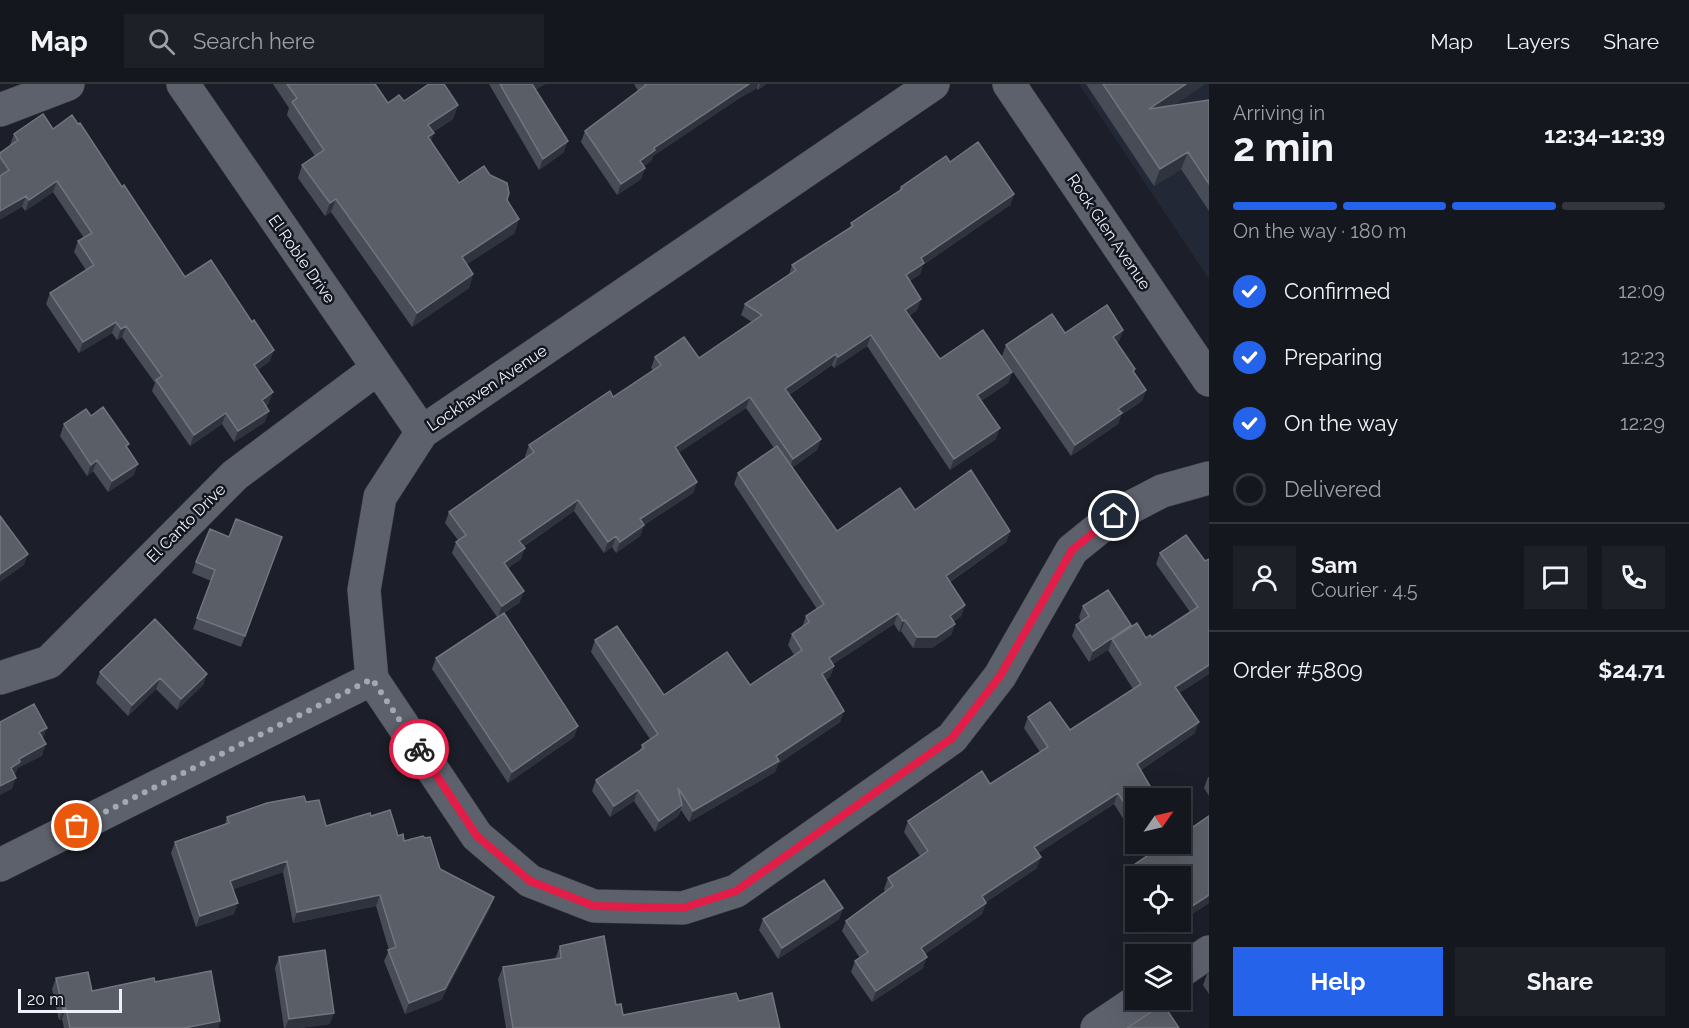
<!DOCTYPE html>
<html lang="en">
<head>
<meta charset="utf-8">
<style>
  :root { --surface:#15171f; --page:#1e2028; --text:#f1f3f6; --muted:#9d9fa4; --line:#34363d; --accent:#2563eb }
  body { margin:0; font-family:Raleway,sans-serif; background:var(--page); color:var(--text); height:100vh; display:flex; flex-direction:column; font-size:22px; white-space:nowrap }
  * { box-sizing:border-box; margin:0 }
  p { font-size:20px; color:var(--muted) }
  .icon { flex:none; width:33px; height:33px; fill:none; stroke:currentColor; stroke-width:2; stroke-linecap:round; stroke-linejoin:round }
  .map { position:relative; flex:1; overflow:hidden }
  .drawer { display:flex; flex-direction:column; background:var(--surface); width:480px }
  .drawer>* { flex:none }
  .needle { width:39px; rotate:56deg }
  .controls { position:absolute; left:1125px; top:704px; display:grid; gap:12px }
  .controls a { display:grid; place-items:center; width:66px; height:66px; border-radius:0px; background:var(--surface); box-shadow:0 6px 24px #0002,0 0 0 2px var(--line); font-size:30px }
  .scale { position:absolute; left:18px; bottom:15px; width:104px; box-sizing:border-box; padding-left:6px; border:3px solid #eef1f7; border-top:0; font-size:16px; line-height:21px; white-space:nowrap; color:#eef1f7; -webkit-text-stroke:4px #13161f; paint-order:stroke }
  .pin { position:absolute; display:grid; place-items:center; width:51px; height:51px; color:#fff; margin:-26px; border:3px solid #fff; border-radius:50%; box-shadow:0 2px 6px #0007 }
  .courier { position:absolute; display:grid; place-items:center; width:60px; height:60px; margin:-30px; border:4px solid #e11d48; border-radius:50%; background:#fff; color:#222; box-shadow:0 2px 8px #0007 }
  .overview em { font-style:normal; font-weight:700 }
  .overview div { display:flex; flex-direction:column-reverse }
  .overview { display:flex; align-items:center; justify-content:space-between; height:102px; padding:0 24px }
  h1 { font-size:39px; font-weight:700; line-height:45px }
  .bar { display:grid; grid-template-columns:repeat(4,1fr); gap:9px 6px; align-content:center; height:72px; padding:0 24px }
  .bar i { height:8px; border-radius:4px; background:var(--line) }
  .bar .current { background:var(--accent) }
  .bar p { grid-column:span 4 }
  .line { display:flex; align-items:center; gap:15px; padding:0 24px; border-top:2px solid var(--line) }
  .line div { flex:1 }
  .round { display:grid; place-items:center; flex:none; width:63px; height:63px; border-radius:0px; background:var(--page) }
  ol { padding:0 24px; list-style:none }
  li { display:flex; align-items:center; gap:18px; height:66px }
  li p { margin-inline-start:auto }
  li .icon { padding:6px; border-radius:50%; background:var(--accent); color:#fff; stroke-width:4 }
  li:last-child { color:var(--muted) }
  li i { width:33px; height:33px; border:3px solid var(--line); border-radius:50% }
  .action { display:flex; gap:12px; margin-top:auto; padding:12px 24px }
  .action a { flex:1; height:69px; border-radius:0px; background:var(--accent); color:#fff; font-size:24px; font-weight:700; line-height:69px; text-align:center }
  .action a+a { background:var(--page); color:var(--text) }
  header { display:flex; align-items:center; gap:36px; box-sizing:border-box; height:84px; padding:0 30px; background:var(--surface); border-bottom:2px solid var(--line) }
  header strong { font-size:28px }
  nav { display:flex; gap:33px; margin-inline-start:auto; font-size:21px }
  .search { width:420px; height:54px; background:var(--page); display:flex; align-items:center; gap:15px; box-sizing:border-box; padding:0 21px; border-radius:0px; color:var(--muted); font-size:22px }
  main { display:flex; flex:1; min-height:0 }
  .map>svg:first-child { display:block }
  .built { fill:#232837 }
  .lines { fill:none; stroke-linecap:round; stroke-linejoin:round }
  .minor-casing { stroke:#3a3c44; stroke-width:34 }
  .minor { stroke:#5d616c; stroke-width:33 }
  .wall { fill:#484c56 }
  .shaded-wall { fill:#2f333d }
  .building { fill:#5a5e67; stroke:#71757e; stroke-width:1.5 }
  .done { stroke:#a4a8af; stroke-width:6; stroke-dasharray:0 10.8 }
  .route { stroke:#e11d48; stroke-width:8 }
  .labels { text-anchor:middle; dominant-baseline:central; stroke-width:5; stroke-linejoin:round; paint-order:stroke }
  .street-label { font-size:16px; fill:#eef1f7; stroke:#13161f }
</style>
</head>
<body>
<header>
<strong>Map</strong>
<div class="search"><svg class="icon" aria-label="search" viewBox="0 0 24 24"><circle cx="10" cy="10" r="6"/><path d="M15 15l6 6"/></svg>Search here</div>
<nav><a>Map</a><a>Layers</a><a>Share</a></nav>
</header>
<main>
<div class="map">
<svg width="1209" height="944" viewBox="0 0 1209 944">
  <rect width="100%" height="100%" fill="#1c1f29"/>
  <path class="built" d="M1079,0H1209V195Z"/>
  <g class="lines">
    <g class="minor-casing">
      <path id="minor" d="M183,0L422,348
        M933,0L422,348L380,413L364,506L372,595L477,752L530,797L594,822L683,824L736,807L952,654L1000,592L1072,466L1114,432L1162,407L1209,394
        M1009,0L1209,296
        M0,26L68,0
        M0,594L49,578L235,391L378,284
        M0,781L372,595
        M1180,888L1209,868
        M1097,944L1140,915"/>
    </g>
    <use href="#minor" class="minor"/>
  </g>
  <path class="wall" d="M273,0H375L388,19L404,17L458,21L453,35L433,48L431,58L459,99L507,116L515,149L467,180L473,190L469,204L412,243L331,128L325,132L298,94L302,81L315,72L287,31L289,24Z
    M489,0H545L535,6L564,68L539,86Z
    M634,0H766L758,6L757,4L738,15L653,72L651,77L644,82L645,84L641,95L617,111L581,58L585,47L638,7Z
    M1086,0H1205L1174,21L1209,16V127L1181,85L1154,102Z
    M53,45L122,103L185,193L270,277L257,286L269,319L266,322L265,338L234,358L222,340L190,362L152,307L155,299L122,253L117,256L112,249L79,269L46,220L50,209L86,186L74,168L78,157L84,154L53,108L25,127L0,90V69L11,62L10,61L14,50Z
    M950,78L1014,110L1010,121L923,181L920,190L910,197L921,215L917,226L909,232L940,275L1012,288L1008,299L981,317L996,355L950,386L867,262L834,284L832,281L789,311L821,355L817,366L792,384L837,447L915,426L1010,447L1006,458L950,498L965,521L961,532L953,538L955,540L951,551L932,564H913L901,547L899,548L894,540L833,580L834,582L830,593L825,596L844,627L840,638L778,680L775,688L689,738L681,726L678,732L655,748L634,717L610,733L592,707L596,696L640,666L642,661L650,655L591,568L595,556L664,611L750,601L794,571L788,561L792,550L802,543L806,532L817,525L734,400L738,389L774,364L746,324L678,369L697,398L693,409L644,441L640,452L616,469L612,463L604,469L574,427L523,463L525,464L521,475L508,484L520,518L504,529L578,642L574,653L508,699L432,585L436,574L497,533L452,469L456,458L458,456L445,439L449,428L526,374L525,372L529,361L613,313L653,286L651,284L655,273L699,274L752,238L741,231L745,220L789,191L792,181L850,144L851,139L899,107L901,103Z
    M1123,246L1119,257L1117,258L1135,285L1134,288L1146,306L1142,317L1121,331L1118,340L1071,372L1002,272L1006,261L1065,249Z
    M91,332L127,364L134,391L108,408L93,387L87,392L60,352L64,340Z
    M229,453H282L241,563L193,545L211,497L192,489L196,478Z
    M1160,469L1205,477L1209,475V590L1179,609L1195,649L1141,686L1136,714V755L1114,720L1038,769L1037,784L986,818L982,830L925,870L923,884L872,918L851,888L855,877L860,874L842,847L846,837L885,807L884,805L888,794L920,772L904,748L908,737L990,700L1040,668L1024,644L1028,633L1070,646L1133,605L1108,566L1109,565L1089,578L1072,552L1076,541L1081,538L1079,533L1083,522L1131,541V544L1146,554L1152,553L1190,528L1156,480Z
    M100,588L207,590L203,601L177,626L156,605L128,632L96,599Z
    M1208,693H1209V712L1204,704Z
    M306,718L326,742L371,732L440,785L494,813L490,824L441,916L405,930L384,877L389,866L376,822L293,839L283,788L233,805L234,830L196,843L171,769L175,758L225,740L227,733Z
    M1209,732V819L1165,848L1157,837H1180V792H1136V806L1127,794L1131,783L1146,772L1138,759H1180V752Z
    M843,824L839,835L778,875L759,846L763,835Z
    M560,862L616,921L623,931L739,917L780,944H506L498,895L503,883L555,875Z
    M279,873L330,940L300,944H284L275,884Z
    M1209,889V910L1203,901L1207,890Z
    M56,894L92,907L155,898L220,937L218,944H64L62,935L59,936L52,905Z"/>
  <path class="shaded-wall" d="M532,0H545L528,11Z
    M749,0H758L757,4L738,15L653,72L651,77L636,88L640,77L654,64Z
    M760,0H766L758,6Z
    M1186,0H1205L1143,42L1149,25Z
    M458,21L453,35L423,54L428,41Z
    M434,49L429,63L428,53Z
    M568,57L564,68L539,86L543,75Z
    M1188,68L1181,85L1154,102L1160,85Z
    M645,84L641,95L617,111L621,100Z
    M57,97L53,108L25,127L29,116Z
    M1014,110L1010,121L923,181L920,190L902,202L906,191L921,174Z
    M26,112L22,123L0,136V127Z
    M336,115L331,128L325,132L330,119Z
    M519,135L515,149L457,187L462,173Z
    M473,190L469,204L412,243L417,229Z
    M921,215L917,226L901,237L905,226Z
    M116,238L112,249L79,269L83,258Z
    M126,242L122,253L117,256L121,245Z
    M1123,246L1119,257L1109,264L1113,253Z
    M871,251L867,262L834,284L838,273Z
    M274,266L270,277L250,292L254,281Z
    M836,270L832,281L781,316L785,305Z
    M1012,288L1008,299L973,322L977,311Z
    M1146,306L1142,317L1121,331L1118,340L1071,372L1075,361L1118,325Z
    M273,308L269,319L258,327L262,316Z
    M750,313L746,324L671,374L675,363Z
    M269,327L265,338L234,358L238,347Z
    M226,329L222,340L190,362L194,351Z
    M1000,344L996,355L950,386L954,375Z
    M821,355L817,366L789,386L793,375Z
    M97,376L93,387L87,392L91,381Z
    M138,380L134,391L108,408L112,397Z
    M697,398L693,409L636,446L640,435Z
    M578,416L574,427L515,468L519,457Z
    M644,441L640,452L616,469L620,458Z
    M1010,447L1006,458L942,503L946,492Z
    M616,452L612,463L604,469L608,458Z
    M525,464L521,475L500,490L504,479Z
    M28,470L24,481L0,498V490Z
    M524,507L520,518L498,533L502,522Z
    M965,521L961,532L946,543L950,532Z
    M898,529L894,540L825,585L829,574Z
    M905,536L901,547L899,548L903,537Z
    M955,540L951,551L932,564H913L917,553Z
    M1131,541L1127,552L1112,555L1109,565L1089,578L1093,567Z
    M1209,581V590L1171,614L1175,603Z
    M834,582L830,593L818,601L822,590Z
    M207,590L203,601L177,626L181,615Z
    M160,594L156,605L128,632L132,621Z
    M844,627L840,638L778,680L775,688L689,738L693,727Z
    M1199,638L1195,649L1133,691L1137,680Z
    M578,642L574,653L508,699L512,688Z
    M47,644L43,655L39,648Z
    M46,660L42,672L18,684L16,689L7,695L11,684L19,675Z
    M16,694L12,705L0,711V702Z
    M638,706L634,717L610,733L614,722Z
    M1118,709L1114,720L1030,774L1034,763Z
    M682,721L678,732L655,748L659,737Z
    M1041,773L1037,784L978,823L982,812Z
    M287,777L283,788L226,808L230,797Z
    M380,811L376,822L293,839L297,828Z
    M1209,811V819L1165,848L1169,838L1180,837V830Z
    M494,813L490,824L441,916L405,930L409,919Z
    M238,819L234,830L196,843L200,832Z
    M986,819L982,830L917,875L921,864Z
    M843,824L839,835L778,875L782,864Z
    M927,873L923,884L872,918L876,907Z
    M66,924L62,935L59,936L63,925Z
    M334,929L330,940L300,944H285L289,935Z
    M220,937L218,944H184Z"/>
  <path class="building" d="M287,0H375L388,19L399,11L404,17L429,0H444L458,21L428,41L434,49L428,53L459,99L484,82L490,91L507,99L509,109L507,116L519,135L462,173L473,190L417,229L336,115L330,119L302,81L324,66L292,18L297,14Z
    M500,0H532L568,57L543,75Z
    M645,0H749L654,64L655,66L640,77L645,84L621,100L585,47L646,1Z
    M1103,0H1186L1149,25L1209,16V100L1188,68L1160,85Z
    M43,30L53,45L72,31L78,40L80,39L122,103L124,101L185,193L211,176L252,238L254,236L274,266L254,281L273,308L262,316L269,327L238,347L226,329L194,351L156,296L162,292L126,242L121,245L116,238L83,258L50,209L94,181L78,157L92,149L57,97L29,116L26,112L0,127V92L9,86L0,73V69L18,56L14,50Z
    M978,58L1014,110L921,174L924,179L906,191L921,215L905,226L940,275L983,246L1012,288L977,311L1000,344L954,375L871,251L838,273L836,270L785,305L821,355L793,375L750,313L675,363L697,398L640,435L644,441L620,458L616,452L608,458L578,416L519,457L525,464L504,479L524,507L502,522L456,458L466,451L449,428L534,368L529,361L610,307L613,313L661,281L655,273L684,253L699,274L762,231L745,220L796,186L792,181L853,142L851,139L902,105L901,103L946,72L950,78Z
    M1107,221L1123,246L1113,253L1135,285L1133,287L1146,306L1118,325L1122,329L1075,361L1006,261L1052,230L1065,249Z
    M103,323L129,360L126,362L138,380L112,397L97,376L91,381L64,340L86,325L91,332Z
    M777,362L837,447L900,404L915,426L971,386L1010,447L946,492L965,521L950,532L955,540L936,553H917L905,536L903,537L898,529L829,574L834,582L822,590L844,627L776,672L779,677L693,727L678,704L682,721L659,737L638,706L614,722L596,696L644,664L642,661L658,650L595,556L617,542L664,611L727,568L750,601L802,566L792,550L809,538L806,532L824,520L738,389Z
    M0,432L28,470L0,490Z
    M236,435L282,453L245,552L197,534L215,486L196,478L210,445L229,453Z
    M1186,451L1205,477L1209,475V581L1175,603L1199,638L1137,680L1157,714H1136V737L1118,709L1034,763L1041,773L982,812L986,819L921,864L927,873L876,907L855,877L868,868L846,837L893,802L888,794L928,767L908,737L982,687L990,700L1048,663L1028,633L1050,618L1070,646L1141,600L1112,555L1137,539L1146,554L1150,551L1152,553L1198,523L1160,469Z
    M1108,506L1131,541L1093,567L1076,541L1089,532L1083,522Z
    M504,529L578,642L512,688L436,574Z
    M155,535L207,590L181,615L160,594L132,621L100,588Z
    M34,620L47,644L39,648L46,660L19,675L20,678L11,684L16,694L0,702V638Z
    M304,712L306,718L319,716L326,742L370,729L371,732L390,726L398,752L403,750L404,757L423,752L425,754L430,753L440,785L494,813L445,905L409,919L388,866L396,863L380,811L297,828L287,777L230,797L238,819L200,832L175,758L229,739L227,733L267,719Z
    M1209,732V811L1180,830V792H1138L1131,783L1154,767L1149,759H1180V752Z
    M824,796L843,824L782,864L763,835Z
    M604,852L616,921L621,920L623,931L736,909L739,917L772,909L780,944H513L503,883L561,874L560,862Z
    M325,866L334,929L289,935L279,873Z
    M211,887L220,937L184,944H70L66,924L63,925L56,894L88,888L92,907L154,894L155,898Z
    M1163,920L1179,944H1127Z"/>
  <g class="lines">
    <path class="done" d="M77,742L372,595L419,665"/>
    <path class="route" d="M419,665L477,752L530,797L594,822L683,824L736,807L952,654L1000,592L1072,466L1114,432"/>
  </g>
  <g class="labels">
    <g class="street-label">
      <text transform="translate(1109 148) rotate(56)">Rock Glen Avenue</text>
      <text transform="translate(302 175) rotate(55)">El Roble Drive</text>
      <text transform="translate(487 304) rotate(-34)">Lockhaven Avenue</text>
      <text transform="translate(186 439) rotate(-45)">El Canto Drive</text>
    </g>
  </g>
</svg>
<div class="controls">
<a><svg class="needle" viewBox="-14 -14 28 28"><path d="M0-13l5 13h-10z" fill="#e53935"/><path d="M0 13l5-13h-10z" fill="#9d9fa4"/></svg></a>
<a><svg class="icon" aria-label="locate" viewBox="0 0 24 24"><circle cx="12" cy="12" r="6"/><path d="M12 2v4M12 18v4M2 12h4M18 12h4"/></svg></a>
<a><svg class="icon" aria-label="layers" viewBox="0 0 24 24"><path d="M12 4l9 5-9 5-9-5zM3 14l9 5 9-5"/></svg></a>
</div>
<div class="scale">20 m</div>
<div class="pin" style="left:77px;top:742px;background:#ea580c"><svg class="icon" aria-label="bag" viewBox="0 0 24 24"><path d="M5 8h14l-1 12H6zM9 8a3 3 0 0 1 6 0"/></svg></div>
<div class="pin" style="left:1114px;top:432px;background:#1f2937"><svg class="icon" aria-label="home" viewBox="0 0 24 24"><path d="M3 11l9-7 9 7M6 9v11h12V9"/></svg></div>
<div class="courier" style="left:419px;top:665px"><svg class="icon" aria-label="bike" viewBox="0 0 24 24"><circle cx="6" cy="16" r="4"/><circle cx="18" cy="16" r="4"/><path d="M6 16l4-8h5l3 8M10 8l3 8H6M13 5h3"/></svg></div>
</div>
<section class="drawer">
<div class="overview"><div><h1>2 min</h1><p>Arriving in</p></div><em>12:34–12:39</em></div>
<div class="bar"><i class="current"></i><i class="current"></i><i class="current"></i><i></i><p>On the way · 180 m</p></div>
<ol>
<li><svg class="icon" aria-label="check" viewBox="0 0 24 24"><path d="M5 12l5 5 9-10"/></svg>Confirmed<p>12:09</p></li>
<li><svg class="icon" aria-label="check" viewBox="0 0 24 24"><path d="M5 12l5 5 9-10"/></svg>Preparing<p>12:23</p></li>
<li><svg class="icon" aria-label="check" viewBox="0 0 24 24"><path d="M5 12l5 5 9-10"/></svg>On the way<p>12:29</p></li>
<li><i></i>Delivered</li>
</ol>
<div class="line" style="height:108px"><a class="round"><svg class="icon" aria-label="person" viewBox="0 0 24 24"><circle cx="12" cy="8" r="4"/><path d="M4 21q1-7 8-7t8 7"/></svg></a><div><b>Sam</b><p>Courier · 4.5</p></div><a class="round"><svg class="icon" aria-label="chat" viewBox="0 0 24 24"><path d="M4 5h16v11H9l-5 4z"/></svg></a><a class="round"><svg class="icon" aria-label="phone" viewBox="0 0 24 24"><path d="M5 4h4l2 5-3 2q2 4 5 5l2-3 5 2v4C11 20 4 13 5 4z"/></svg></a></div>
<div class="line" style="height:78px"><div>Order #5809</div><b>$24.71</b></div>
<div class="action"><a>Help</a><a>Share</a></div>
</section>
</main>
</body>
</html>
